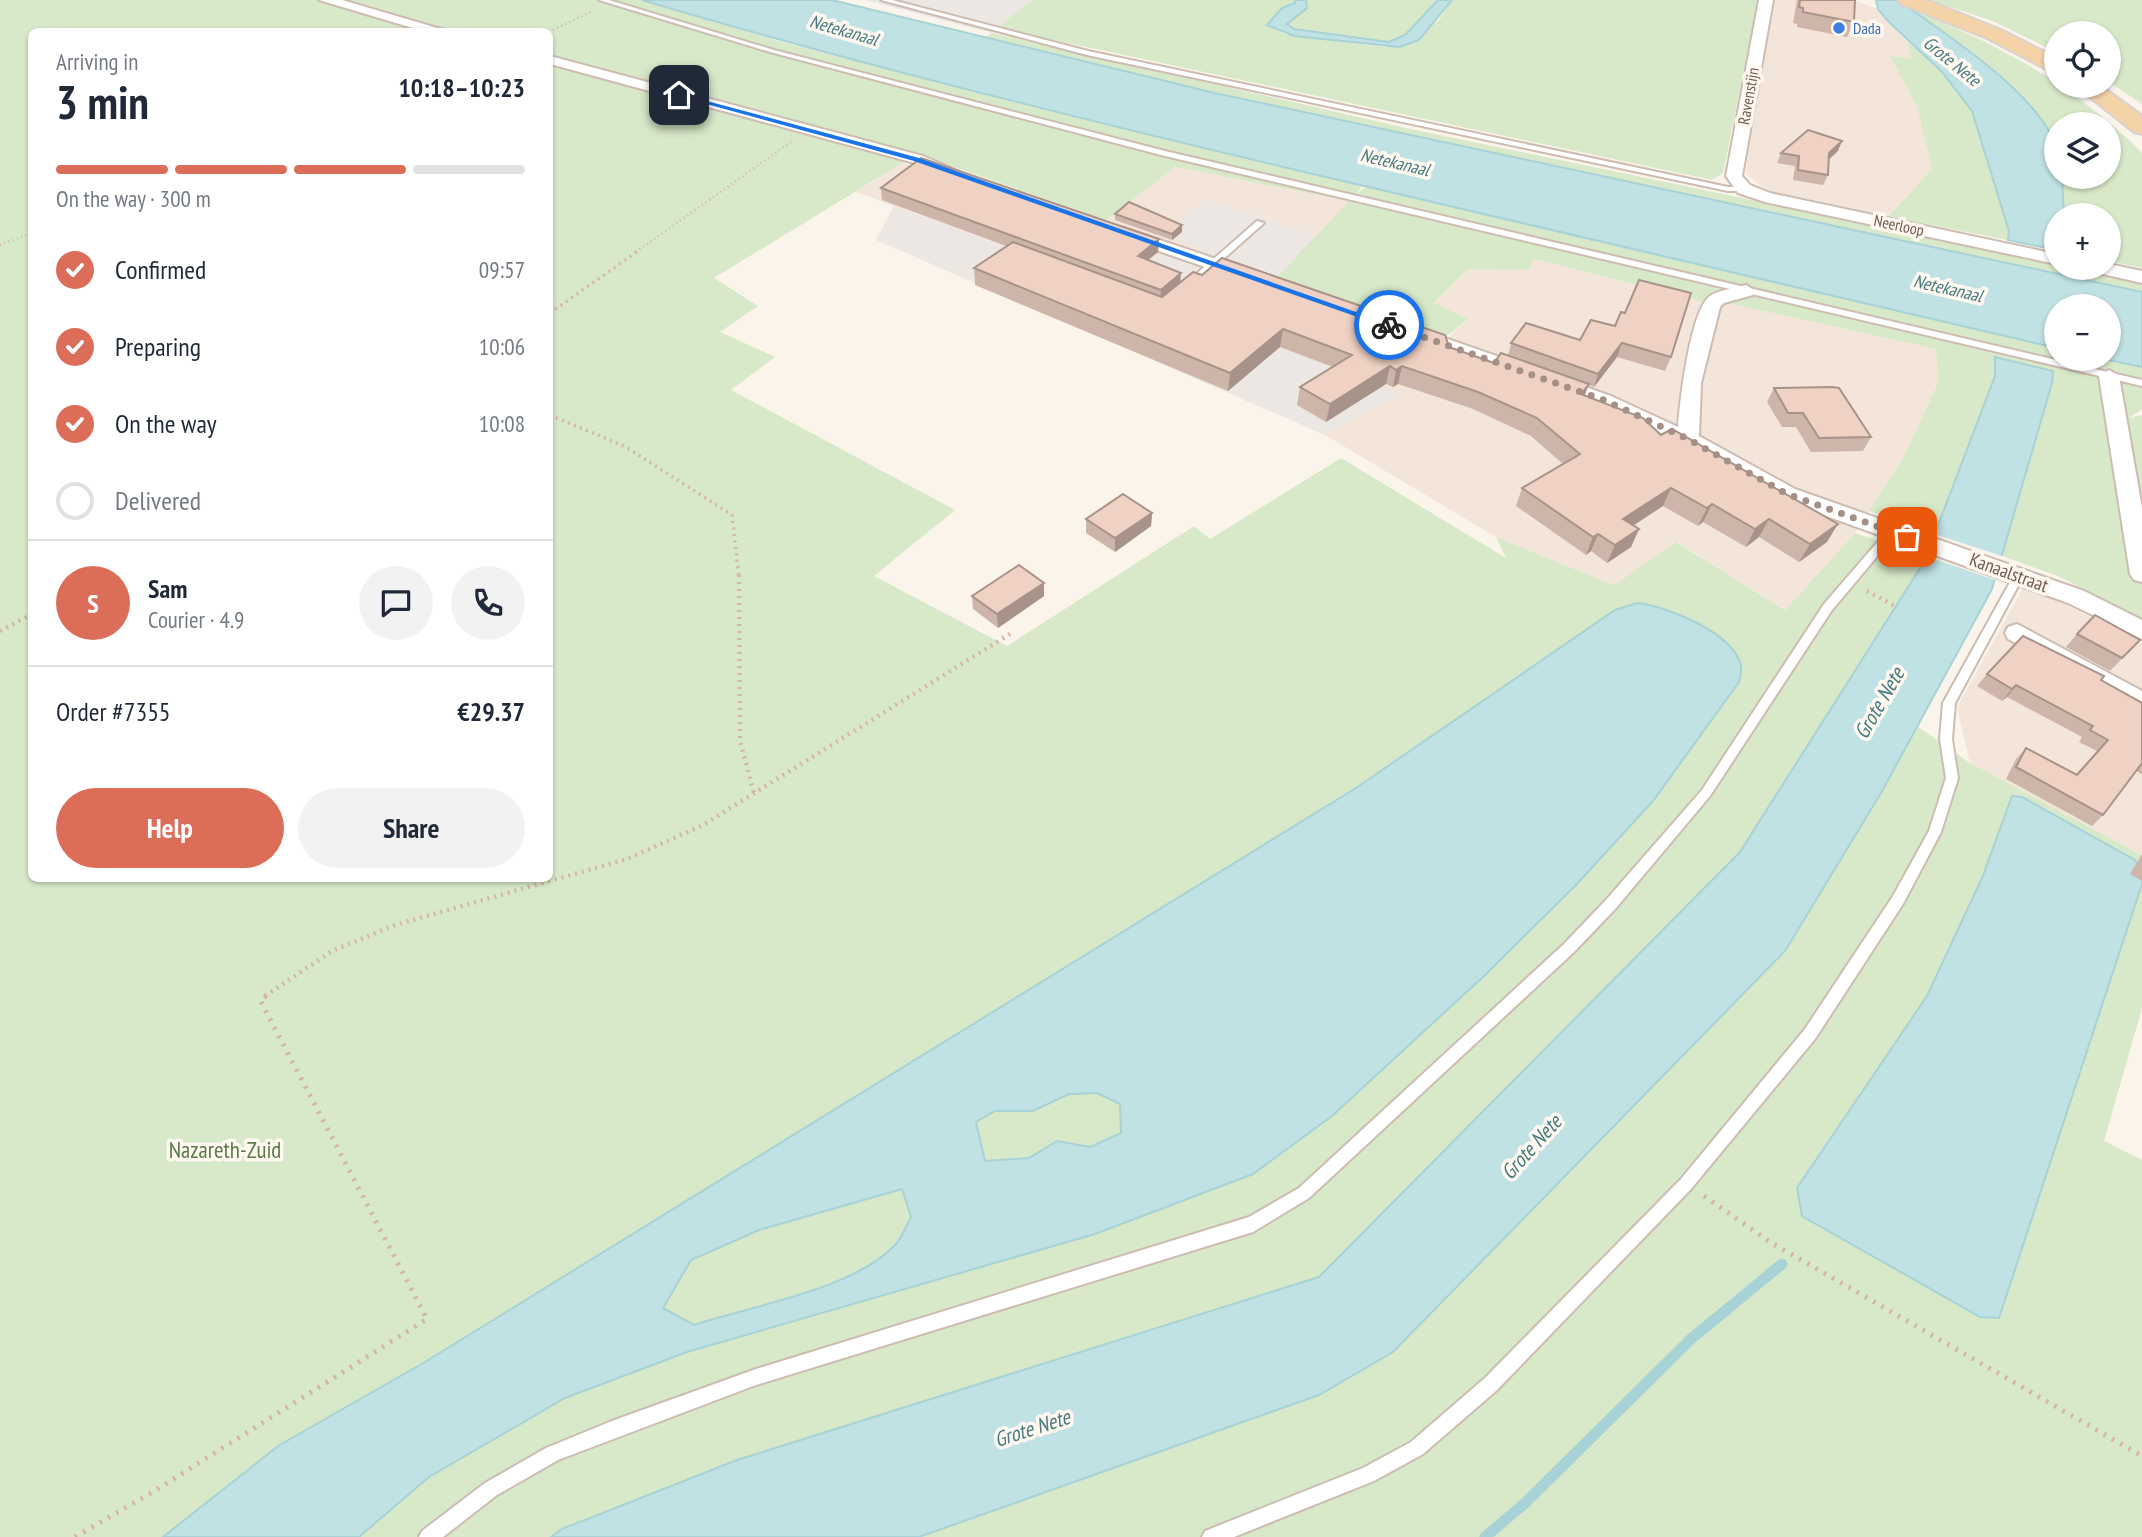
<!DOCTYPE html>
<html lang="en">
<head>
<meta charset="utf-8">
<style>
  :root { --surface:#fff; --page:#f2f2f3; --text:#1f2937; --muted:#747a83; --line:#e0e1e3; --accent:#dc6d59 }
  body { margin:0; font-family:"PT Sans Narrow",sans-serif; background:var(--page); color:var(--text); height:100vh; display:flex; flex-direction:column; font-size:26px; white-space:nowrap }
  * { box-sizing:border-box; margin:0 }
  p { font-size:23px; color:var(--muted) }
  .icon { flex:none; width:38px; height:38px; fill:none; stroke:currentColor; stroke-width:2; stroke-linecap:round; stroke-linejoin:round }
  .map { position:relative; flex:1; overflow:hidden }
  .sheet { position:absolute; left:28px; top:28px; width:525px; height:854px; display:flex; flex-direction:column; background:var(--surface); border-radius:10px; box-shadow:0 2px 5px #0004 }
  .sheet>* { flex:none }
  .tools { position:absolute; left:2044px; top:21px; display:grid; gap:14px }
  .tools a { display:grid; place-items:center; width:77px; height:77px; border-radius:50%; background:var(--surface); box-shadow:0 2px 5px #0004; font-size:35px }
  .pin { position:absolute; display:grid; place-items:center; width:60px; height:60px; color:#fff; margin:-30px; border-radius:14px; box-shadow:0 4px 10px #0006 }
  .courier { position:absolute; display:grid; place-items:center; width:70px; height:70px; margin:-35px; border:5px solid #1a73e8; border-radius:50%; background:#fff; color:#222; box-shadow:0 2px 9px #0007 }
  .overview em { font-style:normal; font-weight:800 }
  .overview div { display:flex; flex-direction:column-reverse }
  .overview { display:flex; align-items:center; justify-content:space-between; height:119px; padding:0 28px }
  h1 { font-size:46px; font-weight:800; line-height:52px }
  .bar { display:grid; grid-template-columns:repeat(4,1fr); gap:10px 7px; align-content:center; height:84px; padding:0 28px }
  .bar i { height:9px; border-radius:5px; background:var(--line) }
  .bar .on { background:var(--accent) }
  .bar p { grid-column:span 4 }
  .line { display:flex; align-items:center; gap:18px; padding:0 28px; border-top:2px solid var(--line) }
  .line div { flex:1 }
  .round { display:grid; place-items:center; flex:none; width:74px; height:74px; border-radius:37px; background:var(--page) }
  ol { padding:0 28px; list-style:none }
  li { display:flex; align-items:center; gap:21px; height:77px }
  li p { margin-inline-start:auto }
  li .icon { padding:7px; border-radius:50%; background:var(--accent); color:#fff; stroke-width:4 }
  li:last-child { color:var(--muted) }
  li i { width:38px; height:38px; border:4px solid var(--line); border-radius:50% }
  .action { display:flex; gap:14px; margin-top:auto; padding:14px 28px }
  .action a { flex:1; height:80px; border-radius:42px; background:var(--accent); color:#fff; font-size:28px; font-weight:800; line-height:80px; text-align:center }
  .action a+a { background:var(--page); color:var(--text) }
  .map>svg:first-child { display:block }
  .residential { fill:#f3e5da }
  .industrial { fill:#ede7e3 }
  .green { fill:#d8e9c9; fill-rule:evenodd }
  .water { fill:#c0e2e4; stroke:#a7d2d6; stroke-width:2; fill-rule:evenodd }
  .pier { fill:#fbf4eb }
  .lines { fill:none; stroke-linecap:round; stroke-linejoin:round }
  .stream { stroke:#a7d2d6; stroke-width:11 }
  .lane-casing { stroke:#cdbcb1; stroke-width:4 }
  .street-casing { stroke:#cdbcb1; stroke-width:4 }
  .primary-casing { stroke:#d8d1ce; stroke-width:4 }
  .path-far3 { stroke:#d5b5a7; stroke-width:2.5; stroke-dasharray:1 3.5; stroke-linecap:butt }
  .path-far2 { stroke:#d5b5a7; stroke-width:3.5; stroke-dasharray:2 4.5; stroke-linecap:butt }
  .path-far1 { stroke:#d5b5a7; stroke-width:4.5; stroke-dasharray:2 5; stroke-linecap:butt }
  .path { stroke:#d5b5a7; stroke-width:5; stroke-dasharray:2.5 7; stroke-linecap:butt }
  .lane { fill:#fff; fill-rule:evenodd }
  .street { fill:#fff; fill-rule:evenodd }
  .primary { fill:#f5d3a8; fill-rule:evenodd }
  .wall { fill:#ceb5a9 }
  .shaded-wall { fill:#a79389 }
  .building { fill:#efd2c4; stroke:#a79389; stroke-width:2 }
  .route { fill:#1a73e8 }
  .done { stroke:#a49086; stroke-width:7; stroke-dasharray:0 12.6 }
  .shop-dot { fill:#3f7fe0; stroke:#fef8f1; stroke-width:2.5 }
  .labels { text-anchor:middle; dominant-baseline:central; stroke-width:7; stroke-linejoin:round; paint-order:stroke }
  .far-shop-label { font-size:16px; fill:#366cbe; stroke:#fef8f1; text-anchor:start }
  .far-street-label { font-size:16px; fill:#755a4f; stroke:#fef8f1 }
  .far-water-label { font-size:18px; font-style:italic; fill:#477b80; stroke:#fef8f1 }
  .street-label { font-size:19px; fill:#755a4f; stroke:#fef8f1 }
  .water-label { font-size:21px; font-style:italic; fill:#477b80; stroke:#fef8f1 }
  .near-park-label { font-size:23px; fill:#5a7a47; stroke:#fef8f1 }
</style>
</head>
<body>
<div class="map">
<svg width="2142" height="1537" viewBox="0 0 2142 1537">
  <rect width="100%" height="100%" fill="#fbf4eb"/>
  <path class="residential" d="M1760,0H1853L1878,9L1907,41L1913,58L1891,56L1917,107L1932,169L1888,217L1768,192L1746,174Z
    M902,163L1109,231L1106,220L1175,167L1350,201L1317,236L1207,199L1162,234L1215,253L1198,268L1141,269L1110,285L856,192Z
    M1534,259L1700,301L1731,304L1936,349L1938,383L1902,460L1855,533L1785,610L1677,542L1614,585L1496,537L1325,435L1401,393L1179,311L1439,346L1468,319L1434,304L1468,269L1529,270Z
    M2023,588L2071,607L2142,644V855L1970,763L1957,707Z"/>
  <path class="industrial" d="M865,0H1032L992,33Z
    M1207,199L1317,236L1278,276L1237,262L1180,311L1402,392L1325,435L876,240L894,206L1110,285L1141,269L1159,254L1198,268L1214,254L1161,234Z"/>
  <path class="green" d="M0,0H642L782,42L1008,101L1362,186L1356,195L1365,187L2056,348V359H2104L2142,367V409L2129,418L2142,415V620L2060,577L2002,556L2052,383L2053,371L1995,357V376L1934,534L1869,511L1902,460L1938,383L1936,349L1731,304L1700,301L1534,259L1529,270L1468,269L1434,303L1468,319L1447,336L1278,276L1349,201L1175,167L1106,220L917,154L714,278L758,306L720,332L775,357L731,390L955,510L874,576L1007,646L1194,526L1210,539L1341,458L1506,558L1496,537L1614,585L1676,542L1785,610L1855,533L1926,557L1924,562L1740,852L1319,1277L737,1460L562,1529L551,1537H359L429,1477L565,1398L687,1352L1095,1234L1253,1174L1332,1116L1483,977L1576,885L1615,610L1356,788L425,1362L278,1446L163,1537H0ZM32,32H550V878H32Z
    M1032,0H1295L1296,3L1267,25L1284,34L1385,47L1438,21L1452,0H1758L1723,173L1712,180L997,28Z
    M1306,0H1438L1405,35L1389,42L1294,29L1287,24L1307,8Z
    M1928,0H2142V104L2109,82V33H2056V52L1993,21Z
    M1911,10C1999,43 2077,88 2142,153V268L2109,261V215H2064L2062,177H2109V124H2056V149C2026,87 1967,48 1911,10Z
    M992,33L1406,128L2056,263V268H2077L2142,281V292L1403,135L984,39Z
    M1907,41L1942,72L1972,111L2009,231L2008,240L1888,217L1932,169L1917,107L1890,56L1912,58Z
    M1917,726L1970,763L2142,855V1008L2104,1141L2142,1160V1537H919L1319,1395L1784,951Z
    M1097,1093L1120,1104L1122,1133L1090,1147L1057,1141L1029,1158L985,1161L975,1122L995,1111H1033L1069,1094Z
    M903,1189L911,1216C907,1225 903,1238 896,1245C856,1289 752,1305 694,1325L663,1308L691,1260L759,1230Z"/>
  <path class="water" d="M642,0H832L1215,93L2142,292V367L2104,359H2109V306H2056V348C1797,289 1538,229 1279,166C1066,115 853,63 642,0Z
    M1295,0H1306L1307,8L1287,24L1294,29L1389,42L1405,35L1438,0H1452L1419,40L1400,47L1294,36L1267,25L1282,8L1295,3Z
    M1876,0H1914L1912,10C1952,38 2045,100 2056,149C2058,157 2056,168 2056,177H2062L2064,215H2056V250L2008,240L2009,231L1972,111L1942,72L1887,20L1878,9Z
    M1995,357L2053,371L2052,383L1992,589L1881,793L1785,951L1393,1352L1319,1395L919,1537H551L562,1529L737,1460L1319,1277L1740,852L1924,562L1995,376Z
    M1637,603C1667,606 1734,633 1741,666C1742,670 1740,677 1739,682L1653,801L1576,885L1483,977L1332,1116L1253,1174L1095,1234L687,1352L565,1398L429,1477L359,1537H163L278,1446L425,1362L1356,788L1615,610ZM1097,1093L1120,1104L1121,1133L1090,1147L1057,1141L1029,1158L985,1161L976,1122L995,1111H1033L1069,1094ZM902,1189L911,1217C906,1226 902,1238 895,1245C852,1290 754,1305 694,1325L663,1308L691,1260L759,1230Z
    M2012,796L2022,797L2135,860L2142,871V884L1999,1318L1980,1317L1802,1216L1797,1188L1927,996L1982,878Z"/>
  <path class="pier" d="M1931,533L2005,557L1998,581L1923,555Z"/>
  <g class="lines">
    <path class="stream" d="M1485,1537L1524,1504L1691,1339L1782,1264"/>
    <g class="lane-casing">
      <path id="lane" d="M599,0H609L774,50L1165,151L2142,380V386L1161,155L770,52Z
        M881,0H892L1088,51L1728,187H1744L1748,189L1744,191H1728L1087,55Z
        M1257,221L1264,223L1192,287H1186V283Z
        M1892,529L1897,532L1896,534L1832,610L1710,796L1616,908L1574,952L1309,1198L1253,1232L756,1385L558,1460L497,1495L443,1537H419L422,1531L485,1483L546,1448L612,1421L756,1369L1249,1217L1299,1188L1564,944L1606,900L1702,790L1824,604L1888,530Z
        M2019,571L2024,575L1955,703L1952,739L1958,778L1941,832L1903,904L1815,1039L1691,1189L1497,1390L1423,1454L1374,1481L1234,1537H1202L1205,1531L1363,1468L1411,1442L1485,1378L1681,1179L1805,1029L1893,896L1929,831L1946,778L1940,739L1943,703L2014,575Z"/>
    </g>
    <g class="street-casing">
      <path id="street" d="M319,0H342L451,32H426Z
        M1759,0H1773L1742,176L1750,185L1770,193L2056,254V264L1765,202L1738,193L1726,176Z
        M550,56L923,156L960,172L958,176H946L911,162L550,64Z
        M1124,228L1255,272L1258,276L1249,281L1243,280L1118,237L1115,233L1118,229Z
        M2109,264L2142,271V283L2094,272L2091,268H2109Z
        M1746,285L1755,291L1753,295L1724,303L1720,307L1701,383L1699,436L1795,489L2084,591L2142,620V639L2068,603L1779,499L1681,444L1597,404L1408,338L1405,334L1408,330H1422L1611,396L1678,427C1680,401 1690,311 1710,296C1718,290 1736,288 1746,285Z
        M2109,370L2119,376L2142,508V582L2134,580L2130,574L2099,376Z
        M2017,624L2142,691V711L2008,639L2005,633L2008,627Z"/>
    </g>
    <g class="primary-casing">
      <path id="primary" d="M1898,0H1926L2001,30L2056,58V74L1987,38L1901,4Z
        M2076,86H2101L2142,116V134L2134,132Z"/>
    </g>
    <path class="path-far3" d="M549,32L592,11
      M0,245L32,233
      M636,252L791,142"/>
    <path class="path-far2" d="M550,313L638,251
      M550,415L626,447L732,515L739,577"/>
    <path class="path-far1" d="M739,575L740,741L754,793
      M1867,591L1895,606
      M0,631L32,614
      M265,996L332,951L395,925L627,859L703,825L1013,632"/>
    <path class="path" d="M1704,1196L1770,1242L2142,1456
      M75,1537L156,1490L427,1319L260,1000L268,995"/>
    <use href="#lane" class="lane"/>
    <use href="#street" class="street"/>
    <use href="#primary" class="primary"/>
  </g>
  <path class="wall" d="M1797,0H1855L1854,22L1847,37L1797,27V24L1793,23Z
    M1838,151L1828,160V175L1823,185L1793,180L1795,166L1777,163L1781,153Z
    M881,188L1159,239L1158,252L1148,260L1181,282L1202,275L1449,347L1494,363L1508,356L1511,343L1580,340L1591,320L1671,357L1665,371L1617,357L1594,387L1588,385L1585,395L1661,435L1827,542L1799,562L1759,537L1746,547L1703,522L1698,526L1663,506L1633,525L1639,529L1631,547L1607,563L1591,551L1586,555L1516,506L1522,488L1563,464L1531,436L1473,409L1398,384L1393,387L1386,384L1326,422L1297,405L1300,387L1333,367L1280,347L1228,391L975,285L974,268L1006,246L882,200Z
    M1115,214L1182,225V232L1172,240L1115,220Z
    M1774,388L1871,437L1863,451L1811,452L1796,427H1782L1767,402Z
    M1152,513L1151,526L1115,552L1086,533V519Z
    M1044,583V596L998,628L973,609L972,596Z
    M2077,634L2140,640L2110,671L2066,647Z
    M1987,674L2101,680L2142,703V774L2136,771L2103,815L2092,826L2006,779L2016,759L2026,748L2076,774L2097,751L2079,742L2082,737L2007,697L2002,701L1977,686Z
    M2142,854V881L2130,874Z"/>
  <path class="shaded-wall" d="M1842,141L1838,151L1824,164L1829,153Z
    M1182,225V232L1172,240V234Z
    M1159,239L1158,252L1137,269L1138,256Z
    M1181,273L1180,285L1160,303L1161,290Z
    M1283,329L1280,347L1228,391L1230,373Z
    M1622,343L1617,357L1594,387L1598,374Z
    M1390,366L1386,384L1326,422L1330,404Z
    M1402,366L1398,384L1393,387L1396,370Z
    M1589,384L1582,402L1581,394Z
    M1671,488L1663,506L1616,537L1623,519Z
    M1712,504L1703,522L1698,526L1707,508Z
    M1152,513L1151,526L1115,552V538Z
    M1769,519L1759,537L1746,547L1755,529Z
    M1838,524L1827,542L1799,562L1810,544Z
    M1639,529L1631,547L1607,563L1615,545Z
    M1598,534L1591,551L1586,555L1593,537Z
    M1044,583V596L998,628L997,614Z
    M2016,685L2007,697L2002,701L2012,689Z"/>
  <path class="building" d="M1800,0H1855L1854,22L1803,12V8L1799,7Z
    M1808,130L1842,141L1829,153L1828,175L1798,170L1799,156L1781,153Z
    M921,158L1159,239L1138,256L1181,273L1161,290L881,188Z
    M1129,202L1182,225L1172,234L1115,214Z
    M1013,242L1162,297L1193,272L1202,275L1222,258L1445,335L1449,347L1494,363L1501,353L1589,384L1581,394L1643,418L1661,435L1672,429L1838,524L1810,544L1769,519L1755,529L1712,504L1707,508L1671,488L1623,519L1639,529L1615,545L1598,534L1593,537L1522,488L1580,454L1537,418L1478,392L1402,366L1396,370L1390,366L1330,404L1300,387L1352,355L1283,329L1230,373L974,268Z
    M1639,280L1691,293L1671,357L1622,343L1598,374L1511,343L1526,323L1580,340L1591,320L1615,326L1621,312L1625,313Z
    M1832,387L1839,388L1871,437L1819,438L1803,413H1788L1774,388Z
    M1123,494L1152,513L1115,538L1086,519Z
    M1019,565L1044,583L997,614L972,596Z
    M2095,615L2140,640L2122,658L2077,634Z
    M2023,636L2104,676L2101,680L2142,703V763L2103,815L2016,767L2026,748L2077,775L2108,740L2090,730L2093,726L2016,685L2012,689L1987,674Z"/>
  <path class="route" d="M677,93L919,158L1393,325L1386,327L914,161L677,96Z"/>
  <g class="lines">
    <path class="done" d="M1389,325L1604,400L1688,439L1787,494L1907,537"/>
  </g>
  <circle class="shop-dot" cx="1839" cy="28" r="7"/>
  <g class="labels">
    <g class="far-shop-label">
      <text x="1853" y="28">Dada</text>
    </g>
    <g class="far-street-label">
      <text transform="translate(1748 96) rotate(-80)">Ravenstijn</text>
      <text transform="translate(1899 225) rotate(12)">Neerloop</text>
    </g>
    <g class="far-water-label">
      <text transform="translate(844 30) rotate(16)">Netekanaal</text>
      <text transform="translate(1952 61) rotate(39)">Grote Nete</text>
      <text transform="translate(1395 162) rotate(13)">Netekanaal</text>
      <text transform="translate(1948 288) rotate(13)">Netekanaal</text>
    </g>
    <g class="street-label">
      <text transform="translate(2009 572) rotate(20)">Kanaalstraat</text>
    </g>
    <g class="water-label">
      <text transform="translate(1879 703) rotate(-60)">Grote Nete</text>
      <text transform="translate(1531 1147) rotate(-48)">Grote Nete</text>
      <text transform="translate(1032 1428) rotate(-18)">Grote Nete</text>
    </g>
    <g class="near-park-label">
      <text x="225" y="1149">Nazareth-Zuid</text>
    </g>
  </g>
</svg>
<div class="tools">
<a><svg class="icon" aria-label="locate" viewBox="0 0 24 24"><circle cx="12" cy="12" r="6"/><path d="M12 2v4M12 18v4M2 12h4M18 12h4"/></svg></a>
<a><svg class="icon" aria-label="layers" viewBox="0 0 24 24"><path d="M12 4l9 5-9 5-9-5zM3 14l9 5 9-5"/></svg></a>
<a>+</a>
<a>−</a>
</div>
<div class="pin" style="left:1907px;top:537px;background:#ea580c"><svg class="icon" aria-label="bag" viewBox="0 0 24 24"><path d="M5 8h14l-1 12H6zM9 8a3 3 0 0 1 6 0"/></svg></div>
<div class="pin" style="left:679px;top:95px;background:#1f2937"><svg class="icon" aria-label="home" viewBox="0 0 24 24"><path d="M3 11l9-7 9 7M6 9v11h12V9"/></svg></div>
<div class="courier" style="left:1389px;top:325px"><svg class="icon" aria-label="bike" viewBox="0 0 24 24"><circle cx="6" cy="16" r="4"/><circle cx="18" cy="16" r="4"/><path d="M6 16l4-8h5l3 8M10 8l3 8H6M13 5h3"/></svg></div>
<section class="sheet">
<div class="overview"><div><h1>3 min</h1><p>Arriving in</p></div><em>10:18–10:23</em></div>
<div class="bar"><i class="on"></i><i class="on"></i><i class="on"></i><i></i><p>On the way · 300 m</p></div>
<ol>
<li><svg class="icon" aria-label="check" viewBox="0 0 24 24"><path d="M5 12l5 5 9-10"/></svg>Confirmed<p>09:57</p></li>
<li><svg class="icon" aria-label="check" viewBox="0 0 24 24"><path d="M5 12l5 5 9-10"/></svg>Preparing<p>10:06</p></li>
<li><svg class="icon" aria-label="check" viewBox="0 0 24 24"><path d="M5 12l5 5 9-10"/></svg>On the way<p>10:08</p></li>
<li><i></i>Delivered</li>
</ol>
<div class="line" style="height:126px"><b class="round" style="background:var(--accent);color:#fff">S</b><div><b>Sam</b><p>Courier · 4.9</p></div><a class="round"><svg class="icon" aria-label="chat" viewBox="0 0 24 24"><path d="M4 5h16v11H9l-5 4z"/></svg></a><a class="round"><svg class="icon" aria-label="phone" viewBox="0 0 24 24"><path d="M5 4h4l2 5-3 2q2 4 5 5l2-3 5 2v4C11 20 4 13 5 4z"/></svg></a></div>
<div class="line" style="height:91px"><div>Order #7355</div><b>€29.37</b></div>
<div class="action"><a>Help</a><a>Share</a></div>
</section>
</div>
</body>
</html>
